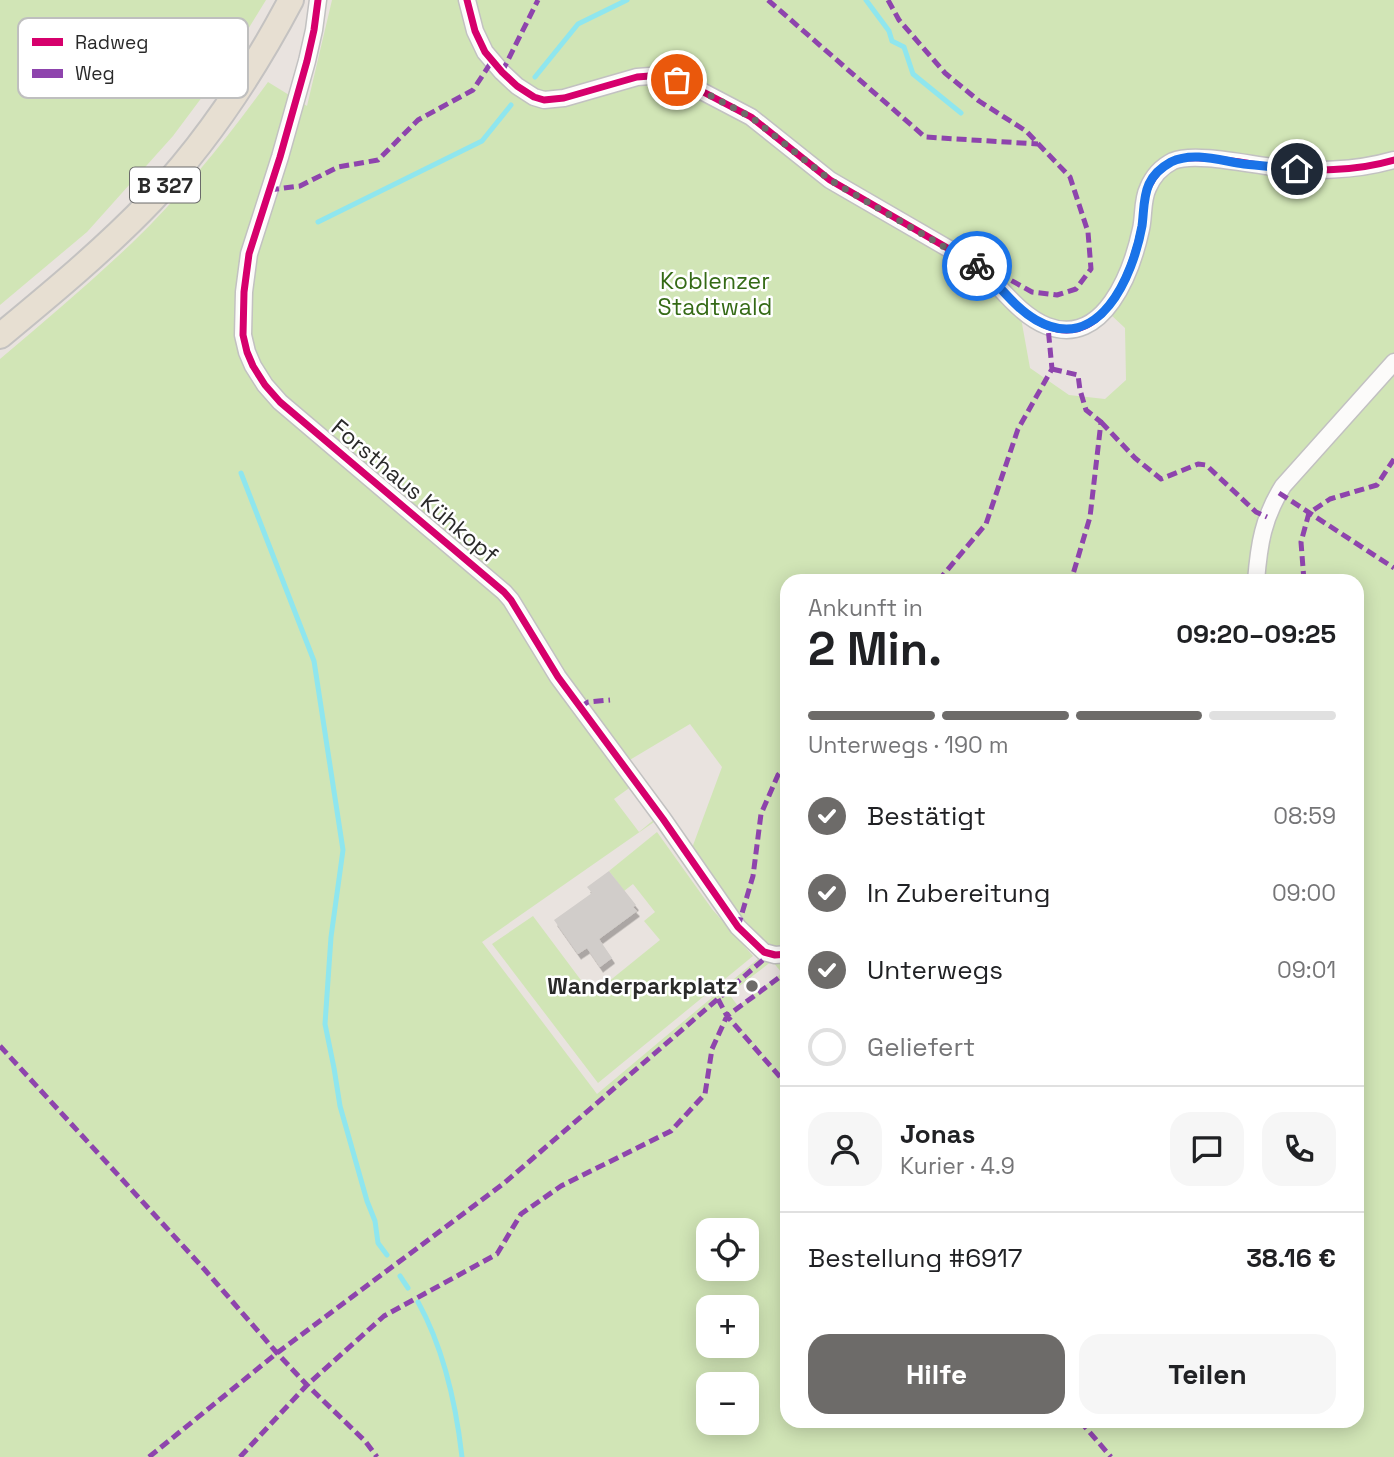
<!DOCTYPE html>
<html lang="de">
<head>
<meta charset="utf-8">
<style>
  :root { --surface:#fff; --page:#f6f6f6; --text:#202124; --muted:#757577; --line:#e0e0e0; --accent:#6d6b69 }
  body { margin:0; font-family:"Space Grotesk",sans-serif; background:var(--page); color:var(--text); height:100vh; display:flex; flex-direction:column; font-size:26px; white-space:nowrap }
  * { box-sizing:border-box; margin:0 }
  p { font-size:23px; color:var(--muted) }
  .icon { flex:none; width:38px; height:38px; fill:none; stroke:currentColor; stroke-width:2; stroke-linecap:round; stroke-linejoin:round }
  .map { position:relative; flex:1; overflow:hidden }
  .side { position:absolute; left:780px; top:574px; width:584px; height:854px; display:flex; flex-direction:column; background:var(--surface); border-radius:21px; box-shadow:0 4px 18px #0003 }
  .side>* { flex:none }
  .buttons { position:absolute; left:696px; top:1218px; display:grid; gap:14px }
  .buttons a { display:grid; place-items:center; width:63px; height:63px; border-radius:14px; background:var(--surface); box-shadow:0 4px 18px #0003; font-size:35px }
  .pin { position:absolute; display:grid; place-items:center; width:60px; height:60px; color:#fff; margin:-30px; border:4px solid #fff; border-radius:50%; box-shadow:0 2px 7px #0007 }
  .courier { position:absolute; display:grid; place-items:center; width:70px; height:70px; margin:-35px; border:5px solid #1a73e8; border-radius:50%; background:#fff; color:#222; box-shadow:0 2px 9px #0007 }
  .overview em { font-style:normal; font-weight:600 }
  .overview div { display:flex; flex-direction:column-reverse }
  .overview { display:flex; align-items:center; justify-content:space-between; height:119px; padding:0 28px }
  h1 { font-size:46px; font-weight:600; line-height:52px }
  .bar { display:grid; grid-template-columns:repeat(4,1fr); gap:10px 7px; align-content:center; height:84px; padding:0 28px }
  .bar i { height:9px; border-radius:5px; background:var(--line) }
  .bar .current { background:var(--accent) }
  .bar p { grid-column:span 4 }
  .line { display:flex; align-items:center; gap:18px; padding:0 28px; border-top:2px solid var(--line) }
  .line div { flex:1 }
  .round { display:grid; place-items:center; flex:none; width:74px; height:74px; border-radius:21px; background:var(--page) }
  ol { padding:0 28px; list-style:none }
  li { display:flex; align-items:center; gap:21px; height:77px }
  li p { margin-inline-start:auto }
  li .icon { padding:7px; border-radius:50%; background:var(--accent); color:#fff; stroke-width:4 }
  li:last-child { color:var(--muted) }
  li i { width:38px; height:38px; border:4px solid var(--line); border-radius:50% }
  .cta { display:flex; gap:14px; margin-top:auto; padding:14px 28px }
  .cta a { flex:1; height:80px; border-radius:21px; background:var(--accent); color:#fff; font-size:28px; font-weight:600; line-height:80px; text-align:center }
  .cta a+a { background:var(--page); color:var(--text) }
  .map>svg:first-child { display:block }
  .green { fill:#d1e5b6; fill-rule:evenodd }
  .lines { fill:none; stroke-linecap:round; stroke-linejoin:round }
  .stream { stroke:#8fe6ee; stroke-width:5 }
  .building { fill:#d1cdca; filter:url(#shadow) }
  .street-casing { stroke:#c2c1c1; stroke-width:19 }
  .primary-casing { stroke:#c4c2c1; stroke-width:28 }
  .street { stroke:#fcfbfa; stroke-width:16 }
  .primary { stroke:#e7dfd2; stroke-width:24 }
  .quiet { stroke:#8e44ad; stroke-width:5; stroke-dasharray:10 5; stroke-linecap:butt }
  .cycleway-casing { stroke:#fff; stroke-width:11 }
  .cycleway { stroke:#d6006c; stroke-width:7 }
  .done { stroke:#6d6b69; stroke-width:7; stroke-dasharray:0 12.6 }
  .route { stroke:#1a73e8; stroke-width:9 }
  .poi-dot { fill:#6d6b69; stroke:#fff; stroke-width:2.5 }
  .labels { text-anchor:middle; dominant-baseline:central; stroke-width:5; stroke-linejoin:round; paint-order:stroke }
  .shield { fill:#fff; stroke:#6a6a6a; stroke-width:2 }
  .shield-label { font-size:21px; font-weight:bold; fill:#2a2a2a }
  .park-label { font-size:23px; fill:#356a16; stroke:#fff }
  .street-label { font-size:23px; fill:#2a2a2a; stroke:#fff }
  .poi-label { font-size:23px; font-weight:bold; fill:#2a2a2a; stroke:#fff; text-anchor:end }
  .key { fill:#fff; stroke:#bfbfbf; stroke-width:2 }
  .key-label { font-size:19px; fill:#2a2a2a }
</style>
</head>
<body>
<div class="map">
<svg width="1394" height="1457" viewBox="0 0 1394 1457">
  <defs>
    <filter id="shadow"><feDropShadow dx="3" dy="5.5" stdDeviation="0" flood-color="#0004"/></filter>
  </defs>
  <rect width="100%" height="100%" fill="#e9e3df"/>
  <path class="green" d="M0,0H266L226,65L173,136L87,232L0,305Z
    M332,0H1394V1457H0V359C45,321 90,283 133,242C183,194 227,138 268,82L307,106ZM1110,314L1125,328L1126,380L1105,399L1069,395L1030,368L1021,318L1086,331ZM788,581H1358V1421H788ZM690,724L722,767L692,848L628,761ZM632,786L656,818L639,832L614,799ZM654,822L736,932L759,958L597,1094L482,942ZM772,961L782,973L738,1006L729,994ZM709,1230H747V1269H709ZM709,1307H747V1346H709ZM709,1384H747V1423H709Z
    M657,832L712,909L753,956L598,1083L492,944L533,916L592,995L660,940L644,921L655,912L633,884L624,891L609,871Z"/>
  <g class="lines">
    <path class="stream" d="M866,0L889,31L892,41L904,47L913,74L961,113
      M535,77L578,24L627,0
      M318,222L482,141L511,105
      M241,473L314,661L343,850L331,937L325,1024L334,1068L340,1106L367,1201L375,1221L378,1243L387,1255
      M400,1276L408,1288
      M418,1302C444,1349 456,1404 462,1457"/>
  </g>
  <path class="building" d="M609,871L636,905L633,907L637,911L599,939L612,958L600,967L587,948L578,954L554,920L592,893L587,887Z"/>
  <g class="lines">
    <g class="street-casing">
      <path id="street" d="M318,0L314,30L307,61L280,157L249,254L244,292L243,335L247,352L253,366L265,385L280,402L504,592L511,600L558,677L663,819L738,927L764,952L775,955L788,954
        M467,0L475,31L485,52L502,72L517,86L534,97L544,100L564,98L637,77L650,76L677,80L690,85L751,117L830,180L975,264C999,283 1017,314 1047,326C1104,348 1132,271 1141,229C1144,216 1142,200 1148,188C1153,176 1161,167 1173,161C1194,152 1247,164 1273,167C1315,171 1352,172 1394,160
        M1256,581C1259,544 1263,518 1283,486L1394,362"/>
    </g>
    <g class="primary-casing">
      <path id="primary" d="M0,336C52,293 104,250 151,201C207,142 253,72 291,0"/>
    </g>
    <use href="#street" class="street"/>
    <use href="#primary" class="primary"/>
    <path class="quiet" d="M768,0L925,137L1038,144
      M888,0L899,20L945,73L979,101L1026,131L1070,177L1088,232L1091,269L1076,289L1057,295L1032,292L1005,277L988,274
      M502,72L538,0
      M269,190L300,186L338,167L378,160L418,120L473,90L492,61
      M1052,369L1078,375L1080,390L1086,410L1101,422L1090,517L1071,581
      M1101,422L1135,458L1161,479L1198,464L1206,465L1256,512L1267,517
      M1279,493L1394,568
      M938,581L986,524L1018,429L1052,369L1048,327
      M1304,581L1301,542L1309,513L1330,499L1377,485L1394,459
      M580,707L588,702L610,700
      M738,927L753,876L761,814L778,775L788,764
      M718,999L727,1016L788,1086
      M0,1046L205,1270L277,1353L307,1385L365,1441L377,1457
      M1080,1421L1111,1457
      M149,1457L277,1353L503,1184L770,954
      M240,1457L307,1385L384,1316L497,1254L521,1214L561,1186L671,1131L705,1094L712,1049L727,1016L788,971"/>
    <g class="cycleway-casing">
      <path id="cycleway" d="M318,0L314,30L307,61L280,157L249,254L244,292L243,335L247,352L253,366L265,385L280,402L504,592L511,600L558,677L663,819L738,927L764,952L775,955L788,954
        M467,0L475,31L485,52L502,72L517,86L534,97L544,100L564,98L637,77L650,76L677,80L690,85L751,117L830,180L975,264C999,283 1017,314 1047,326C1104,348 1132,271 1141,229C1144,216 1142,200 1148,188C1153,176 1161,167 1173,161C1194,152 1247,164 1273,167C1315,171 1352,172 1394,160"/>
    </g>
    <use href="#cycleway" class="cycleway"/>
  </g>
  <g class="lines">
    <path class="done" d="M677,80L690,85L751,117L830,180L977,266"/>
    <path class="route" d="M977,266C998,282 1013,307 1036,320C1099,356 1133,276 1142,226C1144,212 1143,197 1149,184C1153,175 1162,167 1171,162C1193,151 1222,161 1244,164C1262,166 1280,167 1297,169"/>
  </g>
  <circle class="poi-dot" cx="752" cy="986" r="7"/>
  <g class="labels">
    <rect class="shield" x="130" y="167.5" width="70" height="35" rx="5"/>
    <g class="shield-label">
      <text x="165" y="185">B 327</text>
    </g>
    <g class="park-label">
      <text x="715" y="281">Koblenzer<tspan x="715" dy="26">Stadtwald</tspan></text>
    </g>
    <g class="street-label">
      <text transform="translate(415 491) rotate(40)">Forsthaus Kühkopf</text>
    </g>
    <g class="poi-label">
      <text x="738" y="986">Wanderparkplatz</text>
    </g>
  </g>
  <rect x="18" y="18" width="230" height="80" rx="10" class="key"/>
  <rect x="32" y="38" width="31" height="8" fill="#d6006c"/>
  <rect x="32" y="69" width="31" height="9" fill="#8e44ad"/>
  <g class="key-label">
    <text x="75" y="49">Radweg</text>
    <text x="75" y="80">Weg</text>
  </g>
</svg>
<div class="buttons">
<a><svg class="icon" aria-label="locate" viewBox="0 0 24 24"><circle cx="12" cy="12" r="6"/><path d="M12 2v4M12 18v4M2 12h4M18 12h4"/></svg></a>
<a>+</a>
<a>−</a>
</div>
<div class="pin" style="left:677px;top:80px;background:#ea580c"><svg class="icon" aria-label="bag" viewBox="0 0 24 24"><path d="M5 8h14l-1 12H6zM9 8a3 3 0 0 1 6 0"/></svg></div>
<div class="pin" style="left:1297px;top:169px;background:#1f2937"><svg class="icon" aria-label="home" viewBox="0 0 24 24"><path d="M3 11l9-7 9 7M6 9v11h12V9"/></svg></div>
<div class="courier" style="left:977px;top:266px"><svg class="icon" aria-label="bike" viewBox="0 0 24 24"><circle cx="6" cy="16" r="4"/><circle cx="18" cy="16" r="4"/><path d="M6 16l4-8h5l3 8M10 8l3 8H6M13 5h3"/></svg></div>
<section class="side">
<div class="overview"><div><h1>2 Min.</h1><p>Ankunft in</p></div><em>09:20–09:25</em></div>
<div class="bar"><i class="current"></i><i class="current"></i><i class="current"></i><i></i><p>Unterwegs · 190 m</p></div>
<ol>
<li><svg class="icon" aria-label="check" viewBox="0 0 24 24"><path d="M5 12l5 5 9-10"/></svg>Bestätigt<p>08:59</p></li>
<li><svg class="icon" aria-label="check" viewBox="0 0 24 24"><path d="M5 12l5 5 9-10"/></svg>In Zubereitung<p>09:00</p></li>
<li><svg class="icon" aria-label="check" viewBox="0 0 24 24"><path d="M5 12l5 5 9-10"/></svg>Unterwegs<p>09:01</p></li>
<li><i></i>Geliefert</li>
</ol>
<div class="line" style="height:126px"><a class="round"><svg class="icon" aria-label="person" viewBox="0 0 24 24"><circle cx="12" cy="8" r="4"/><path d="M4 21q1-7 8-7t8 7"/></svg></a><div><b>Jonas</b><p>Kurier · 4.9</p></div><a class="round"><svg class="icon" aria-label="chat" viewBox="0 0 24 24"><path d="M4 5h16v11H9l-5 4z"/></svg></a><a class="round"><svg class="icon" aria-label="phone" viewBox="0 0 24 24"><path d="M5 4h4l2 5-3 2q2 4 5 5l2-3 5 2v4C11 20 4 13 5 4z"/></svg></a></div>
<div class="line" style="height:91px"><div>Bestellung #6917</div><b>38.16 €</b></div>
<div class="cta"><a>Hilfe</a><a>Teilen</a></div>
</section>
</div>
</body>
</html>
